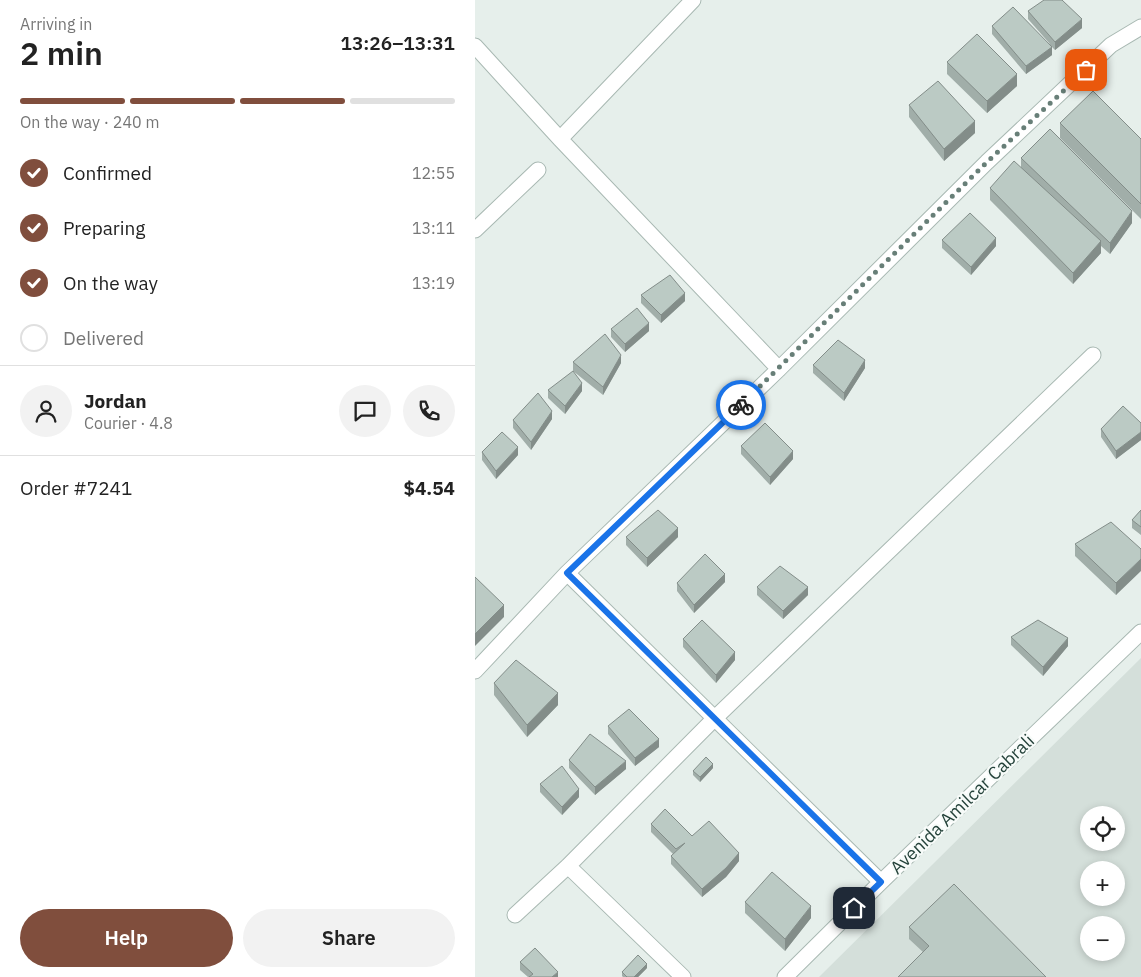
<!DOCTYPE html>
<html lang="en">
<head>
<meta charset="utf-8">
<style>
  :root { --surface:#fff; --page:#f2f2f2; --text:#222; --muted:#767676; --line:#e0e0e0; --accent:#804e3d }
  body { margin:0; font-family:"IBM Plex Sans",sans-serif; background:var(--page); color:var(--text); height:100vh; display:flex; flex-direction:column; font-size:19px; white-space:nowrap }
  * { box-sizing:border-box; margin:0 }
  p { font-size:16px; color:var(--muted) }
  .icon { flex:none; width:28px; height:28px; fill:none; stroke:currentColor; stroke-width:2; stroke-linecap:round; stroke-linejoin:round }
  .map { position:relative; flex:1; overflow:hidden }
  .side { display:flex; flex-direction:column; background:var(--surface); width:475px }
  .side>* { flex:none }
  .tools { position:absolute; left:605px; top:806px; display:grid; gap:10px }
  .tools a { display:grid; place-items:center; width:45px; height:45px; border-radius:50%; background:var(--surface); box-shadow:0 2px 8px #0003; font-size:25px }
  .pin { position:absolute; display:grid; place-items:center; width:42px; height:42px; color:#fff; margin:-21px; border-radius:10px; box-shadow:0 2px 8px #0006 }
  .courier { position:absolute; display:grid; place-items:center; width:50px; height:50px; margin:-25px; border:4px solid #1a73e8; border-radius:50%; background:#fff; color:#222; box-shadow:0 1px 6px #0007 }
  .summary em { font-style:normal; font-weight:600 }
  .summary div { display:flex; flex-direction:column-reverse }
  .summary { display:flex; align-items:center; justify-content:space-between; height:85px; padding:0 20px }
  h1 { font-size:32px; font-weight:600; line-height:38px }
  .bar { display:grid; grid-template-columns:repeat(4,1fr); gap:8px 5px; align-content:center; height:60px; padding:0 20px }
  .bar i { height:6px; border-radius:4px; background:var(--line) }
  .bar .active { background:var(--accent) }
  .bar p { grid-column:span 4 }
  .line { display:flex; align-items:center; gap:12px; padding:0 20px; border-top:1px solid var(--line) }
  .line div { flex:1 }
  .round { display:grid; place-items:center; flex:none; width:52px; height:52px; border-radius:26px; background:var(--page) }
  ol { padding:0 20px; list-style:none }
  li { display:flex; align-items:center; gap:15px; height:55px }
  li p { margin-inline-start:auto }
  li .icon { padding:5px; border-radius:50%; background:var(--accent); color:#fff; stroke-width:4 }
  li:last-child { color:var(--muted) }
  li i { width:28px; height:28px; border:2px solid var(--line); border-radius:50% }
  .cta { display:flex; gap:10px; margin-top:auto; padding:10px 20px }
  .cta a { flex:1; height:58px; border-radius:30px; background:var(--accent); color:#fff; font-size:20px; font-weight:600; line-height:58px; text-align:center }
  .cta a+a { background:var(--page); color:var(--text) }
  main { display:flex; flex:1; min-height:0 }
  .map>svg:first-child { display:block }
  .built { fill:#d4dfda; fill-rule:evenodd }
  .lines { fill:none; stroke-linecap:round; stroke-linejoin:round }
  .minor-casing { stroke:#a8b8b2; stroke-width:17 }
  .minor { stroke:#fff; stroke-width:15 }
  .wall { fill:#a1aea9 }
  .shaded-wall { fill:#838d89 }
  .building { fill:#bbcac4; stroke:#838d89 }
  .done { stroke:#687f78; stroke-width:5; stroke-dasharray:0 9 }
  .route { stroke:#1a73e8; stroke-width:6 }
  .labels { text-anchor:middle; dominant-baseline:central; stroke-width:4.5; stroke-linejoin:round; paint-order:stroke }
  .street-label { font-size:18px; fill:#24423a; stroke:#f7fbf9 }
</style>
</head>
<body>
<main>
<section class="side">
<div class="summary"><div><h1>2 min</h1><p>Arriving in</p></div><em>13:26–13:31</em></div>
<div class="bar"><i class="active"></i><i class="active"></i><i class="active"></i><i></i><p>On the way · 240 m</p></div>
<ol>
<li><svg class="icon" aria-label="check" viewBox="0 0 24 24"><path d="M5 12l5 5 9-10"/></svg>Confirmed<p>12:55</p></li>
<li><svg class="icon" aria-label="check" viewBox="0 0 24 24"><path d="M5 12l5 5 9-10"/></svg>Preparing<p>13:11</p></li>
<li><svg class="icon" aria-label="check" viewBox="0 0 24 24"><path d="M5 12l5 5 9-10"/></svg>On the way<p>13:19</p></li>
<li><i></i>Delivered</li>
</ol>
<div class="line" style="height:90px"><a class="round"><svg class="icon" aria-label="person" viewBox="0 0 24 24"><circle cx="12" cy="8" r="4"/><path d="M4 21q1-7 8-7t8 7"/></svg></a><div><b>Jordan</b><p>Courier · 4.8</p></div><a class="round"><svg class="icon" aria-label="chat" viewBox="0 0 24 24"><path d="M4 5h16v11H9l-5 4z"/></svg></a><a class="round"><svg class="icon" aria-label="phone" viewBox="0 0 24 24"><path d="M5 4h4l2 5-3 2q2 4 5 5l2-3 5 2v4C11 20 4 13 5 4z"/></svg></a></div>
<div class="line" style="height:65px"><div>Order #7241</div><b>$4.54</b></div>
<div class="cta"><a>Help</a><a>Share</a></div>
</section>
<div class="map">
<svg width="666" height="977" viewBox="0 0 666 977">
  <rect width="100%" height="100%" fill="#e6efeb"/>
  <path class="built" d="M666,658V977H344ZM614,815H641V842H614ZM614,870H641V898H614ZM614,925H641V952H614Z"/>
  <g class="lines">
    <g class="minor-casing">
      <path id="minor" d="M0,46L85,139L304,369
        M85,139L218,0
        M0,230L63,170
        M92,573L406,882
        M0,671L92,573L304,369L512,162L636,45L666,27
        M93,866L208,977
        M40,915L93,866L240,718L618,355
        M310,977L406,882L666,632"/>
    </g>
    <use href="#minor" class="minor"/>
  </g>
  <path class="wall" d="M553,11L607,28L580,50L577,47V55L551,74L517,34V26L575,44L553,19Z
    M472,62L542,86L512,113L472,74Z
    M434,105L500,133L469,161L434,117Z
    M585,123L666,139V219L585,138Z
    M546,158L657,223L635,254L626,246V253L598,284L515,200V188L546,167Z
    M467,240L521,246L496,275L467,248Z
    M166,295L210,301L186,323L166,303Z
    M136,329L174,331L150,352L136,337Z
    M98,362L146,363L128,395L98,371Z
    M338,365L390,368L369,401L338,373Z
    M73,390L107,391L90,414L73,398Z
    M77,419L56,450L38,428V420Z
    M666,423V440L641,459L626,437V429Z
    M266,446L318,459L295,485L266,454Z
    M7,452L43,455L21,479L7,460Z
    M666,510V535L657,528V520Z
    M151,537H203L172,567L151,545Z
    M600,544L666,549L641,595L600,556Z
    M250,582L219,613L202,591V583Z
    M282,587L333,595L308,619L282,595Z
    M536,637L593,646L568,676L536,645Z
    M208,639L260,660L241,683L208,647Z
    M19,683L83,705L52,737L19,695Z
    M133,726L184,747L160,766L133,734Z
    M94,760L151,769L120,795L94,768Z
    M238,768L225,782L218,775V771Z
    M65,784L104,797L87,815L65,792Z
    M176,824L217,836L264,861L251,877L227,897L196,864V856L198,854L176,832Z
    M270,902L336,918L310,951L270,913Z
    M434,927L571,977L448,952L434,939Z
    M45,962L83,977H53L45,970Z
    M172,968L163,977H148L147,976V972Z"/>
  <path class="shaded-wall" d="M607,19V28L580,50V42Z
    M577,47V55L551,74V66Z
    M542,74V86L512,113V101Z
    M500,121V133L469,161V149Z
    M657,211V223L635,254V243Z
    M521,238V246L496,275V267Z
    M626,241V253L598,284V273Z
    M210,293V301L186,323V315Z
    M174,323V331L150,352V344Z
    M146,355V363L128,395V387Z
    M390,360V368L369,401V393Z
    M107,383V391L90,414V406Z
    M77,411V419L56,450V442Z
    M666,432V440L641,459V451Z
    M43,447V455L21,479V471Z
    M318,451V459L295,485V477Z
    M203,528V537L172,567V558Z
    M666,559V571L641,595V583Z
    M250,574V582L219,613V605Z
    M333,587V595L308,619V611Z
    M29,605V617L0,646V634Z
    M593,638V646L568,676V667Z
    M260,652V660L241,683V675Z
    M83,693V705L52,737V725Z
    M184,739V747L160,766V758Z
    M151,761V769L120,795V787Z
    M238,764V768L225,782V777Z
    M104,789V797L87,815V807Z
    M264,853V861L251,877L227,897V889Z
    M336,906V918L310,951V939Z
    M172,964V968L163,977H159Z
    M83,972V977H77Z"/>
  <path class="building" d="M569,0H587L607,19L580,42L553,11Z
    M538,7L577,47L551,66L517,26Z
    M502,34L542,74L512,101L472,62Z
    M463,81L500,121L469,149L434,105Z
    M618,91L666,139V204L585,123Z
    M575,129L657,211L635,243L546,158Z
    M539,161L626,241L598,273L515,188Z
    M495,213L521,238L496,267L467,240Z
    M195,275L210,293L186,315L166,295Z
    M162,308L174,323L150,344L136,329Z
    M130,334L146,355L128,387L98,362Z
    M363,340L390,360L369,393L338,365Z
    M98,371L107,383L90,406L73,390Z
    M63,393L77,411L56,442L38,420Z
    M648,406L666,423V432L641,451L626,429Z
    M290,423L318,451L295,477L266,446Z
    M27,432L43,447L21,471L7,452Z
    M183,510L203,528L172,558L151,537Z
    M666,510V527L657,520Z
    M636,522L666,549V559L641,583L600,544Z
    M230,554L250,574L219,605L202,583Z
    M305,566L333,587L308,611L282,587Z
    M0,577L29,605L0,634Z
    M227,620L260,652L241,675L208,639Z
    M563,620L593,638L568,667L536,637Z
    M41,660L83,693L52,725L19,683Z
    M154,709L184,739L160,758L133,726Z
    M115,734L151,761L120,787L94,760Z
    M231,757L238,764L225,777L218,771Z
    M87,766L104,789L87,807L65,784Z
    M190,809L217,836L234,821L264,853L251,868L227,889L196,856L210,843L201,849L176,824Z
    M297,872L336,906L310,939L270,902Z
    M479,884L571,977H423L454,946L434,927Z
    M60,948L83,972L77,977H54L58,974L45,962Z
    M163,955L172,964L159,977H152L147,972Z"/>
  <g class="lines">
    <path class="done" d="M266,405L512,162L611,70"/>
    <path class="route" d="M266,405L92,573L406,882L379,908"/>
  </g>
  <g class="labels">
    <g class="street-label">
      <text transform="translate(487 804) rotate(-44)">Avenida Amilcar Cabrali</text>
    </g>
  </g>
</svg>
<div class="tools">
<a><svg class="icon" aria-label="locate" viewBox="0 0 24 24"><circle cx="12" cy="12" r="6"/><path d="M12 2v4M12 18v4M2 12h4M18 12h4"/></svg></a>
<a>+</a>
<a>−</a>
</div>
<div class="pin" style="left:611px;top:70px;background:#ea580c"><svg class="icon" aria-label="bag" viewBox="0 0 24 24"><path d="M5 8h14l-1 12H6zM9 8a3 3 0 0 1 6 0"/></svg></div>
<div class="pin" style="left:379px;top:908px;background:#1f2937"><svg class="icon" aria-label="home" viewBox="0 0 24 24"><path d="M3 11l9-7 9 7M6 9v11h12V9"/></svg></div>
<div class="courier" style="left:266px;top:405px"><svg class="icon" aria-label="bike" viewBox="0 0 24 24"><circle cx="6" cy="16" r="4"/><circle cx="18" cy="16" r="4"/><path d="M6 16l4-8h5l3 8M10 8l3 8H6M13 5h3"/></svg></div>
</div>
</main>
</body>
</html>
